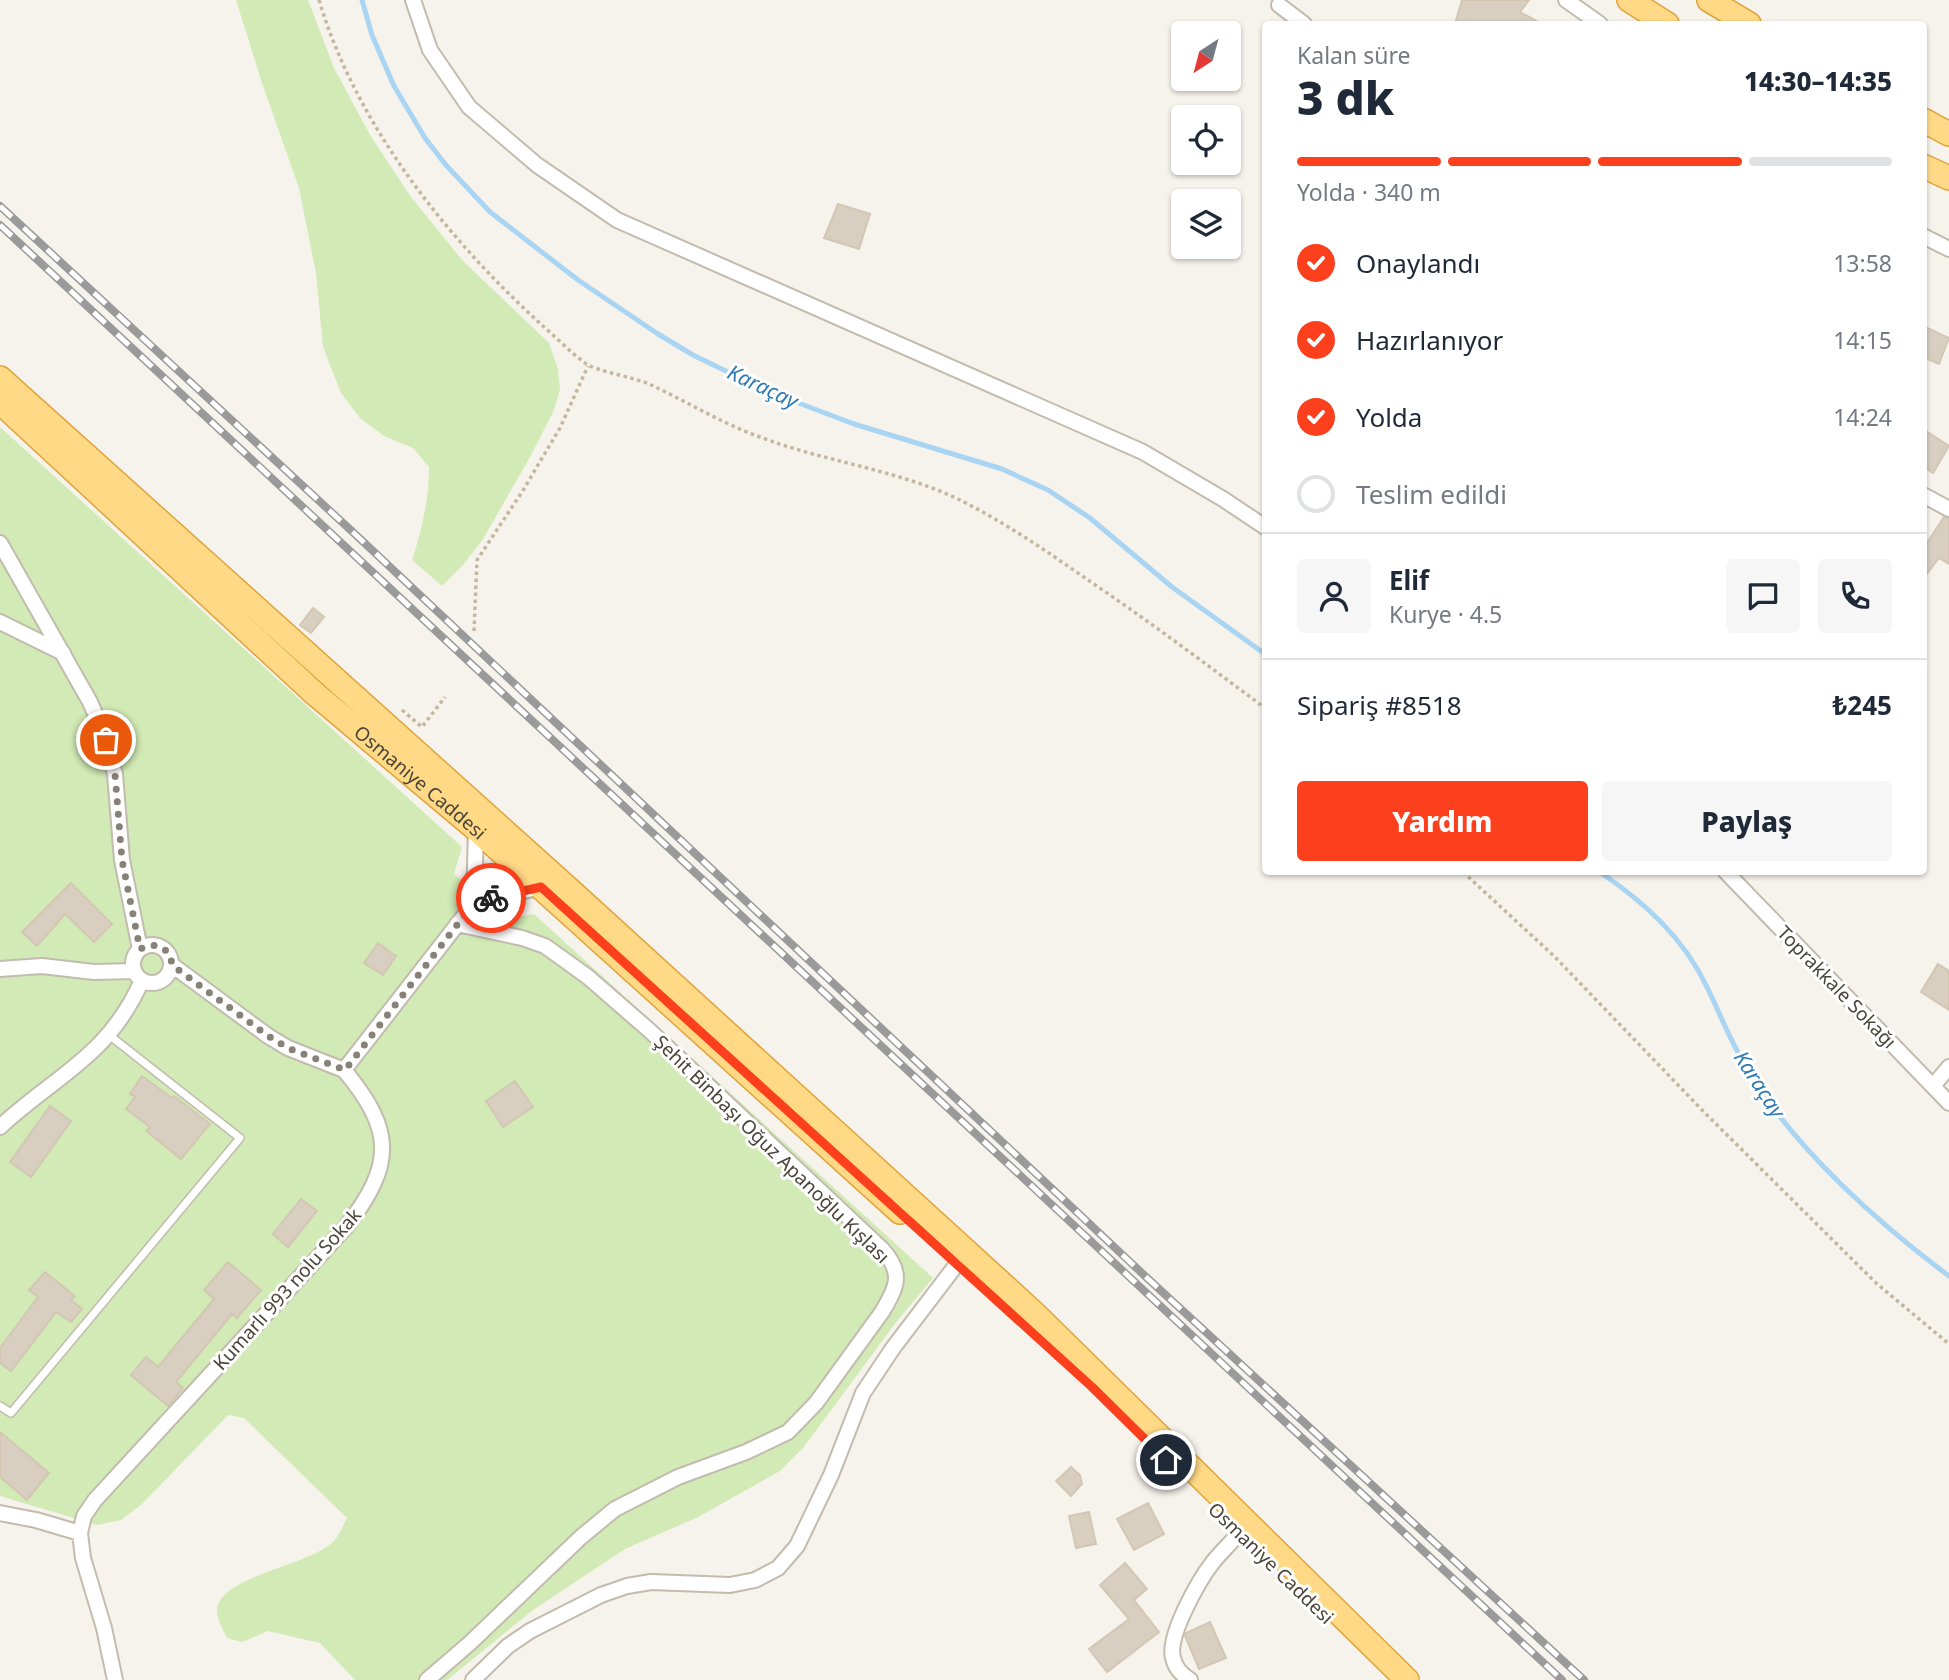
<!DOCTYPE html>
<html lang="tr">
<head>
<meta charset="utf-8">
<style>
  :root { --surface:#fff; --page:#f6f6f7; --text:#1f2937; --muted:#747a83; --line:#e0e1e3; --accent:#fc3f1d }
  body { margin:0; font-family:"Noto Sans",sans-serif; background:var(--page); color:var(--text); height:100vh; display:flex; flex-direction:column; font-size:26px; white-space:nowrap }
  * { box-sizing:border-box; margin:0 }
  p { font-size:23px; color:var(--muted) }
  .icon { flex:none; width:38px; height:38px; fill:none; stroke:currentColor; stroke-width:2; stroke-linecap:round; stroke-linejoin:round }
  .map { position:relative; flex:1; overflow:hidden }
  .panel { position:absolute; left:1262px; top:21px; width:665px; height:854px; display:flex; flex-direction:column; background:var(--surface); border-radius:7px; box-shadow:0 2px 5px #0004 }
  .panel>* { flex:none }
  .needle { width:46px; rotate:216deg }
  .tools { position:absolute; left:1171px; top:21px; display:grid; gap:14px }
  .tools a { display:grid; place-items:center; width:70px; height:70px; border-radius:7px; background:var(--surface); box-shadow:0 2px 5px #0004; font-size:35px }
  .pin { position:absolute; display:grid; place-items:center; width:60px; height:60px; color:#fff; margin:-30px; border:4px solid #fff; border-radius:50%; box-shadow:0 2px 7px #0007 }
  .courier { position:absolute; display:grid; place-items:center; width:70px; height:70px; margin:-35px; border:5px solid #fc3f1d; border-radius:50%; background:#fff; color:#222; box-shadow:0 2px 9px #0007 }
  .head em { font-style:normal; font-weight:800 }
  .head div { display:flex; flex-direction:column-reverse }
  .head { display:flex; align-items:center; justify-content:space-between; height:119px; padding:0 35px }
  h1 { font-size:46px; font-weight:800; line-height:52px }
  .bar { display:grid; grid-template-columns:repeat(4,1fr); gap:10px 7px; align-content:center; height:84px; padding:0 35px }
  .bar i { height:9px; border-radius:5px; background:var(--line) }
  .bar .on { background:var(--accent) }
  .bar p { grid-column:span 4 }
  .line { display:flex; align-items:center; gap:18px; padding:0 35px; border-top:2px solid var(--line) }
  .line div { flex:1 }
  .round { display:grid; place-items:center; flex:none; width:74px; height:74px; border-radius:7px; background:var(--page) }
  ol { padding:0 35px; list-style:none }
  li { display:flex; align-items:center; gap:21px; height:77px }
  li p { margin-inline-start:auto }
  li .icon { padding:7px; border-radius:50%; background:var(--accent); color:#fff; stroke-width:4 }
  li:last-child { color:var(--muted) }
  li i { width:38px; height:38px; border:4px solid var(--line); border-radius:50% }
  .primary-button { display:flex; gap:14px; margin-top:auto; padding:14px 35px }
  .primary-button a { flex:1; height:80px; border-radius:7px; background:var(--accent); color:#fff; font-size:28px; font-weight:800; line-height:80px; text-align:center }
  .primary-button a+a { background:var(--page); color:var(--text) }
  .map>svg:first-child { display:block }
  .green { fill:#d2eab5 }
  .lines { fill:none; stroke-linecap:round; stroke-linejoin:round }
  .stream { stroke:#a9d4f2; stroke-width:5 }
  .building { fill:#d8cfc1; stroke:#d3c7b4; stroke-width:2 }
  .service-casing { stroke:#c2bbae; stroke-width:10 }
  .minor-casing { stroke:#c2bbae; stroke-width:18 }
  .trunk-casing { stroke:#e0a43c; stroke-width:26 }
  .path { stroke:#c4b79f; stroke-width:3.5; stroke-dasharray:3.5 3.5; stroke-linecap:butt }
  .service { stroke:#fff; stroke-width:7 }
  .minor { stroke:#fff; stroke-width:14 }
  .trunk { stroke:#ffd985; stroke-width:23 }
  .rail-casing { stroke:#9a9a9a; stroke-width:8 }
  .rail { stroke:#fff; stroke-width:5; stroke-dasharray:16; stroke-linecap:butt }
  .done { stroke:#878178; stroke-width:7; stroke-dasharray:0 12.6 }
  .route { stroke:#fc3f1d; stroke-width:9 }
  .labels { text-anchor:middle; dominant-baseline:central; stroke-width:6; stroke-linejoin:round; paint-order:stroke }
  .street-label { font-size:19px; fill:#4b4439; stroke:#fff }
  .water-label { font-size:21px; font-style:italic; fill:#2e7ab2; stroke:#fff }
</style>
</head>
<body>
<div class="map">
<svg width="1949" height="1680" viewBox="0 0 1949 1680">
  <rect width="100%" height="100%" fill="#f6f3ec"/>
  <path class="green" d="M236,0H308L334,68L370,135L411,197L463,261L549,343L558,369L560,390L553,412L530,457L483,539L463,565L442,586L412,560C422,530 429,499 429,467L413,448L384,436L360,418L341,393L323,347L316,273L299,188L262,83Z
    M0,427L462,847L454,874L507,919L534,914L933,1278L894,1325L803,1448L780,1471L698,1517L625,1549L533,1610L447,1680H355L320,1643L268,1631L242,1642L227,1638C222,1627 213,1613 219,1602C233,1575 309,1564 333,1542C339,1536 343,1525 347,1518L244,1418L228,1415L142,1504L121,1520L97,1525L0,1496Z"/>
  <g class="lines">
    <path class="stream" d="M362,0L372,35L394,86L425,138L445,164L490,212L578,280L658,334L693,355L767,391L854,424L1002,469L1048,490L1090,518L1172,587L1265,654
      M1600,872C1645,903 1683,937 1707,987C1722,1018 1733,1048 1752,1077C1799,1152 1878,1223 1949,1276"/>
  </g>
  <path class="building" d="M1462,0H1529L1520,12L1542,24H1455Z
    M838,204L870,214L859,249L824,238Z
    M1923,326L1949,338L1939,364L1923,357Z
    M1923,429L1949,446L1933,473L1923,466Z
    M1944,517L1949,519V564L1939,558L1923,579V549Z
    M313,608L324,617L311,633L300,625Z
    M71,883L112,924L94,942L65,914L37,946L22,932Z
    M378,943L396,956L383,975L364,963Z
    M1938,964L1949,971V1010L1921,992Z
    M142,1076L172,1098L174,1096L210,1124L181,1159L146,1131L150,1127L126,1109L135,1097L130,1094Z
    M515,1081L533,1107L503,1127L486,1101Z
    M50,1106L71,1121L31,1177L10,1162Z
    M301,1199L317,1211L288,1247L273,1234Z
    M228,1262L261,1290L237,1318L232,1314L176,1382L183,1388L168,1406L131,1375L146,1357L158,1367L214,1299L204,1290Z
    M45,1272L75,1296L71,1300L82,1309L71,1322L56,1312L11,1371L0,1363V1348L38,1297L29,1290Z
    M0,1432L49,1473L27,1500L0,1477Z
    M1071,1467L1080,1475L1082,1484L1071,1496L1056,1481Z
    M1148,1503L1164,1534L1134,1550L1117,1519Z
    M1089,1512L1096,1544L1076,1548L1069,1516Z
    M1125,1563L1147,1589L1134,1600L1159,1632L1107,1672L1089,1649L1129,1619L1100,1585Z
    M1210,1622L1226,1658L1199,1669L1185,1636L1186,1633Z"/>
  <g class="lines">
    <g class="service-casing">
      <path id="service" d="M0,1406L11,1413L240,1138L109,1035"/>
    </g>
    <g class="minor-casing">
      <path id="minor" d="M413,0L430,50L469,107L537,165L617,220L1143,452L1223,499L1265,527
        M1566,0L1600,24
        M1279,5L1304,24
        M1923,236L1949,249
        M1923,495L1949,509
        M0,543L90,702L101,727L115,774L122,860L140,949
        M0,622L63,653
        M476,829L474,903L541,887
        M1726,872L1949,1103
        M133 964a19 19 0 1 1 38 0a19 19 0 1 1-38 0Z
        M172,965L268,1036L288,1048L344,1070
        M0,969L42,966L94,972L134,971
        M1933,1086L1949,1067
        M0,1127C56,1075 109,1056 142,980
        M0,1513L36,1520L80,1533
        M115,1680L104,1628L83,1558L80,1533L84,1516L95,1500L346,1227C394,1165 395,1131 344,1070L474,903
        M427,1680L470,1643L581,1537L615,1509L678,1477L746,1452L788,1432L816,1403L882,1312C897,1287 904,1273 882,1249L650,1031L588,977L545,946L522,938L457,924
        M473,1680L508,1646L530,1631L601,1595L627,1586L651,1582L730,1585L755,1580L778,1568L797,1546L831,1475L863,1393L893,1348L957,1264
        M1190,1680C1182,1675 1175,1667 1173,1658C1167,1636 1199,1580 1213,1562C1221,1552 1231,1543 1239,1533"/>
    </g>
    <g class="trunk-casing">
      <g id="trunk">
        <path d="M1629,0L1667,24"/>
        <path d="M1709,0L1749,24"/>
        <path d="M1923,120L1949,134"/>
        <path d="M1923,166L1949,178"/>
        <path d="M0,378L572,892L1034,1313L1407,1680"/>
        <path id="s1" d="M0,402L314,693L476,829L900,1212"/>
      </g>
    </g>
    <path class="path" d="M319,0C356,125 448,240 543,326C557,338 570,352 585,363C595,371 633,377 649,384C686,401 721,423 760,437C825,462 896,469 960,500C1004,522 1045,550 1085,578C1146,619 1206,664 1265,708
      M474,631L477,560L522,492L560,428L588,366
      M402,710L422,727L445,697
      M1463,872L1554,956L1704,1112L1876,1283L1949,1344"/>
    <use href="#service" class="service"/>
    <use href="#minor" class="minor"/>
    <use href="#trunk" class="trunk"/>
    <g class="rail-casing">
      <path id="rail" d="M0,206L356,535L1145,1276L1584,1680
        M0,225L1562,1680"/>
    </g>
    <use href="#rail" class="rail"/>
  </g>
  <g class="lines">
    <path class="done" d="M106,740L115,774L122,860L140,949C156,941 170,947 172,965L268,1036L288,1048L345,1070L474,903L491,898"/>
    <path class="route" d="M491,898L541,887L1092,1387L1166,1460"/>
  </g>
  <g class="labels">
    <g class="street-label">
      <text stroke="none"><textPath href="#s1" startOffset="567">Osmaniye Caddesi</textPath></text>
      <text transform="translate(1837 987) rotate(46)">Toprakkale Sokağı</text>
      <text transform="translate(772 1149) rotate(44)">Şehit Binbaşı Oğuz Apanoğlu Kışlası</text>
      <text transform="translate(287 1289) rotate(-48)">Kumarlı 993 nolu Sokak</text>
      <text transform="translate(1271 1563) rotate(44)">Osmaniye Caddesi</text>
    </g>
    <g class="water-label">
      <text transform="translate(763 386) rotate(25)">Karaçay</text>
      <text transform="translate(1760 1084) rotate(57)">Karaçay</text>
    </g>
  </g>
</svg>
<div class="tools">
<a><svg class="needle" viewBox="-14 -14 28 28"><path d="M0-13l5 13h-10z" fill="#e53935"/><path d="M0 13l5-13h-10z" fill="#747a83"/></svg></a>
<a><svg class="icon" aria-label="locate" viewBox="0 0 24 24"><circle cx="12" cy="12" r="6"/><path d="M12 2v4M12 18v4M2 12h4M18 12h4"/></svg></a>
<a><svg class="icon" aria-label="layers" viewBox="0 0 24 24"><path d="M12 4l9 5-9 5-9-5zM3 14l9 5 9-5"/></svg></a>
</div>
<div class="pin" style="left:106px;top:740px;background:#ea580c"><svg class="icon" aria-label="bag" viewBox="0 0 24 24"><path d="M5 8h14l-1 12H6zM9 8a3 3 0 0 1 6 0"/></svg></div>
<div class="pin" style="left:1166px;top:1460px;background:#1f2937"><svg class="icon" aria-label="home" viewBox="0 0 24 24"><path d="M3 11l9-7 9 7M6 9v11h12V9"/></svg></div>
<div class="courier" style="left:491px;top:898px"><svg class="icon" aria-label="bike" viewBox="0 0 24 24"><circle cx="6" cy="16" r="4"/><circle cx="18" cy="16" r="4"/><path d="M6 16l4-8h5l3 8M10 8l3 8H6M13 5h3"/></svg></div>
<section class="panel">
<div class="head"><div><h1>3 dk</h1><p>Kalan süre</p></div><em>14:30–14:35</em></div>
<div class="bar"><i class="on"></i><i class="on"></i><i class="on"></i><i></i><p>Yolda · 340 m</p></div>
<ol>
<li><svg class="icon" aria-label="check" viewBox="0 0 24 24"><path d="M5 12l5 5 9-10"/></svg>Onaylandı<p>13:58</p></li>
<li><svg class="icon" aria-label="check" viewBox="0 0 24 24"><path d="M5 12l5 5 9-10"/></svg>Hazırlanıyor<p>14:15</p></li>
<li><svg class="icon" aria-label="check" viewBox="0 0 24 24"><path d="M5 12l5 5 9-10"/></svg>Yolda<p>14:24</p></li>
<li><i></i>Teslim edildi</li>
</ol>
<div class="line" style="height:126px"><a class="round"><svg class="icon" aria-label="person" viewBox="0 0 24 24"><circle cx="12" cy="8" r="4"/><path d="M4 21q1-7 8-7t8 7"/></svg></a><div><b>Elif</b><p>Kurye · 4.5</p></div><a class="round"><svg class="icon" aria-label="chat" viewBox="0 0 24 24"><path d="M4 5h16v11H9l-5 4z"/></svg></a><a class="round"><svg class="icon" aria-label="phone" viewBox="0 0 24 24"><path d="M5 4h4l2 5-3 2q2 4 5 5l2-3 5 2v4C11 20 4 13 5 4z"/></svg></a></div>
<div class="line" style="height:91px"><div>Sipariş #8518</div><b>₺245</b></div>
<div class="primary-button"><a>Yardım</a><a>Paylaş</a></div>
</section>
</div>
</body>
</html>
